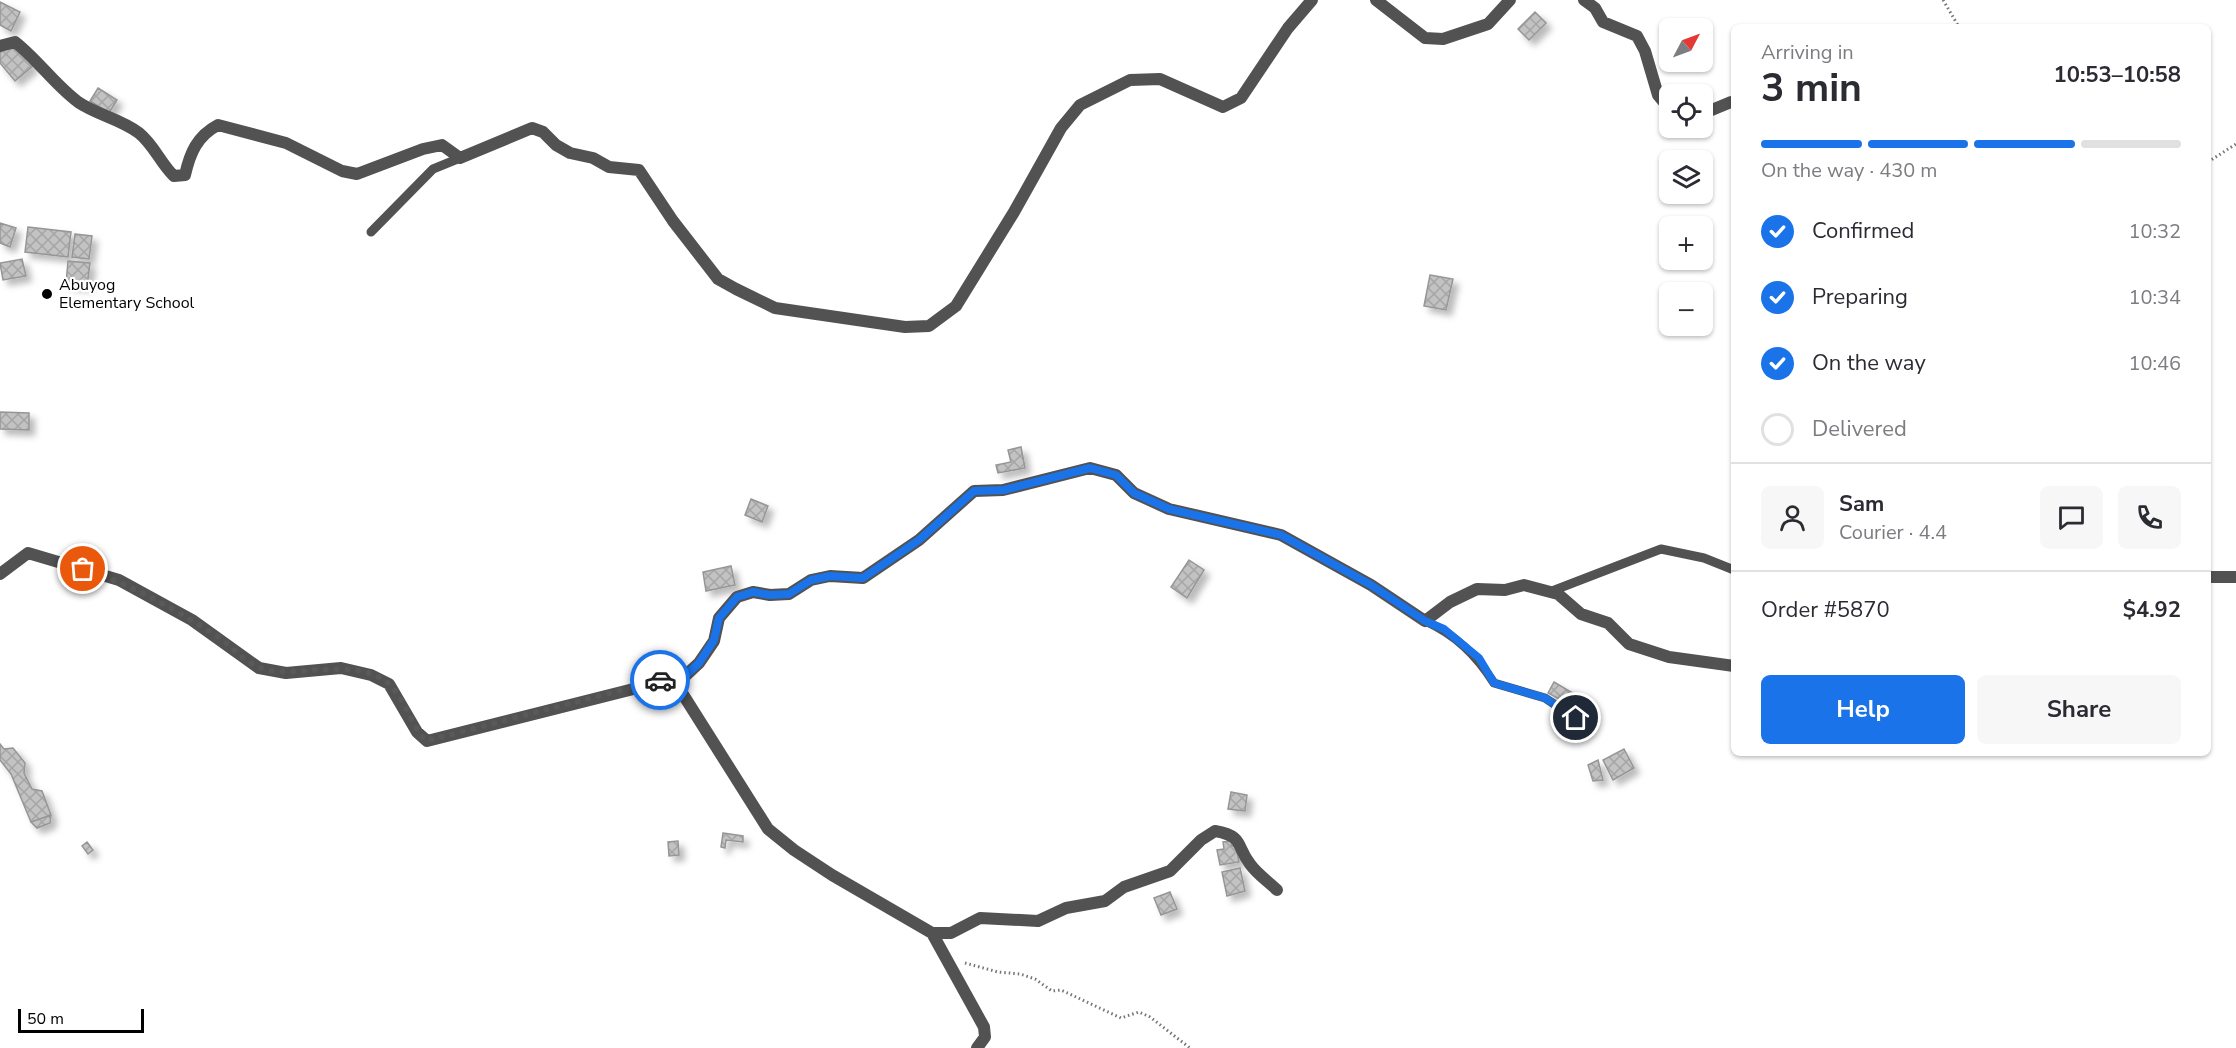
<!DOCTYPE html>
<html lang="en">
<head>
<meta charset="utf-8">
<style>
  :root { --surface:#fff; --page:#f7f7f7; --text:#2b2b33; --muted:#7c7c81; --line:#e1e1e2; --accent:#1a73e8 }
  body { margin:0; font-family:"Nunito Sans",sans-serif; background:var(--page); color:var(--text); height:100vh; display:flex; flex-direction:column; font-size:22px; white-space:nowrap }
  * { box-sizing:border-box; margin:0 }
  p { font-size:20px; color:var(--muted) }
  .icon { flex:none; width:33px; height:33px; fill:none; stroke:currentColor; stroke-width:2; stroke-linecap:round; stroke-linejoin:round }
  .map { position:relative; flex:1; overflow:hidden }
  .sheet { position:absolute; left:1731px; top:24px; width:480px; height:732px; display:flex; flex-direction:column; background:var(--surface); border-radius:9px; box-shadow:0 2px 4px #0004 }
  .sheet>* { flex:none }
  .needle { width:39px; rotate:49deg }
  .buttons { position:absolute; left:1659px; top:18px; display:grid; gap:12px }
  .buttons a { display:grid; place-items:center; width:54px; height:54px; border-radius:9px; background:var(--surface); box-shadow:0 2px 4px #0004; font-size:30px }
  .scale { position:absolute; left:18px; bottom:15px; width:126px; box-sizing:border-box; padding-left:6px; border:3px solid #000; border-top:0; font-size:16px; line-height:21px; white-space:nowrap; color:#000; -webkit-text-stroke:4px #fff; paint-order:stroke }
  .pin { position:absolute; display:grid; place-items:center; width:51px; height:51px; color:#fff; margin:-26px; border:3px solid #fff; border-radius:50%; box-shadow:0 2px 6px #0007 }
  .courier { position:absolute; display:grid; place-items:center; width:60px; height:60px; margin:-30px; border:4px solid #1a73e8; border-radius:50%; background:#fff; color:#222; box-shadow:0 2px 8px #0007 }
  .headline em { font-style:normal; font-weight:700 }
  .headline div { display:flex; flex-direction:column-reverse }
  .headline { display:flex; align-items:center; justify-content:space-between; height:102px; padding:0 30px }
  h1 { font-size:39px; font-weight:700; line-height:45px }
  .bar { display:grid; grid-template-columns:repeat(4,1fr); gap:9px 6px; align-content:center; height:72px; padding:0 30px }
  .bar i { height:8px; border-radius:4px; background:var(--line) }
  .bar .active { background:var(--accent) }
  .bar p { grid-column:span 4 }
  .line { display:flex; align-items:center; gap:15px; padding:0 30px; border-top:2px solid var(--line) }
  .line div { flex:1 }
  .round { display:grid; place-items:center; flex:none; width:63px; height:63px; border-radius:9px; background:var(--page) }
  ol { padding:0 30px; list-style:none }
  li { display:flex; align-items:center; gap:18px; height:66px }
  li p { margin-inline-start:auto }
  li .icon { padding:6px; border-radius:50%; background:var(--accent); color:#fff; stroke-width:4 }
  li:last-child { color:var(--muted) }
  li i { width:33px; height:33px; border:3px solid var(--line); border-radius:50% }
  .primary-button { display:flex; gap:12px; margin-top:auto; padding:12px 30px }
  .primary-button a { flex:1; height:69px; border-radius:9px; background:var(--accent); color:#fff; font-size:24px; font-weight:700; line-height:69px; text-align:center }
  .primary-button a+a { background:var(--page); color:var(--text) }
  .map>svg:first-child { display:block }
  .building { fill:url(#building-cross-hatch); stroke:#969696; stroke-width:1.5; filter:url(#shadow) }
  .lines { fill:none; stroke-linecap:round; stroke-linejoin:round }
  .path { stroke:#747474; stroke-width:3; stroke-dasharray:1.5 3; stroke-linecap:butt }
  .lane { stroke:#525252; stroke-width:9 }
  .street { stroke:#525252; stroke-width:12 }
  .done { stroke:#595959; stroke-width:6; stroke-dasharray:0 10.8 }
  .route { stroke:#1a73e8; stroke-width:8 }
  .poi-dot { fill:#000; stroke:#fff; stroke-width:2 }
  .labels { text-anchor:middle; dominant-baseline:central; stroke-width:4.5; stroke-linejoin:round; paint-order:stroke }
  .poi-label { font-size:16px; fill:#000; stroke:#fff; text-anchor:start }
</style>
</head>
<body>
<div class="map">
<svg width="2236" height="1048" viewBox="0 0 2236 1048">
  <defs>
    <pattern id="building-cross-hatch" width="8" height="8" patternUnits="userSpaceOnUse" patternTransform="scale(1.5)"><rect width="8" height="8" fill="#c2c2c2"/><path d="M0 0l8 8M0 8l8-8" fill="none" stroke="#a5a5a5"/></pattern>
    <filter id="shadow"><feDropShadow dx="5.5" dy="5.5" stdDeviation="3" flood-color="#0004"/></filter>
  </defs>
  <rect width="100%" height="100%" fill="#fff"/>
  <path class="building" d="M0,2L20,12L11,31L0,25Z
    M1535,12L1546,23L1529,40L1518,29Z
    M12,42L33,66L15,81L0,63V53Z
    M98,88L117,100L109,113L90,101Z
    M0,223L16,228L10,247L0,243Z
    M28,227L71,232L68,257L25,252Z
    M75,234L92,236L89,259L72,257Z
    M22,259L26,276L3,280L0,263Z
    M68,261L90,263L87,286L66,284Z
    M1430,275L1453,279L1446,310L1424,306Z
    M0,412L29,413V430L0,429Z
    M1021,447L1025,468L998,473L996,465L1011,462L1008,450Z
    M751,499L768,506L762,522L745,515Z
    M1189,560L1204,570L1187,598L1171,587Z
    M731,566L735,585L706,591L703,572Z
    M1554,682L1576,695L1570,705L1548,693Z
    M0,744L4,749L13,748L25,763L24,773L32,789L42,791L51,815L31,822L11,774L0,760Z
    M1624,749L1634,768L1613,780L1603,760Z
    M1598,760L1603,780L1593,781L1588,765Z
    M1231,792L1247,795L1245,811L1228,809Z
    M51,815L50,823L37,828L31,822Z
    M723,833L743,836V842L726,840L725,848L721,847Z
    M678,841L679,855L669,856L668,842Z
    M1231,841L1232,846H1236L1239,862L1220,865L1217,850L1224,849L1223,842Z
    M87,842L93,850L88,854L82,846Z
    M1240,868L1245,891L1227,896L1222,872Z
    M1170,892L1177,909L1161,915L1154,898Z"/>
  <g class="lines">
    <path class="path" d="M1943,0L1959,27
      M2208,162L2236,144
      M965,963L998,972L1020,974L1035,979L1052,991L1061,990L1121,1018L1139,1012L1150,1017L1190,1048"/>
    <path class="lane" d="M371,232L433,169L460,158
      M1552,591L1661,549L1704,558L1734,570
      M1425,621C1456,635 1476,655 1494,683L1545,698L1587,726"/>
    <path class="street" d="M1376,0L1425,38L1443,39L1488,24L1510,0
      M1584,0L1595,8L1603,22L1637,36L1645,51L1658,95L1670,109
      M0,46L15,42C38,60 55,85 78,102C97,115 121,119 139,133C154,145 161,164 174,176L185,175C190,153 197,136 218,125L286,143L342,171L357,174L423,149L442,145L460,158L532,128L543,132L556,145L570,153L593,158L609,167L639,170L673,221L718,279L736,289L775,308L905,327L929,326L956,306L1014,212L1061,128L1080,105L1130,80L1160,79L1223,107L1241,98L1288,28L1312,0
      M1702,114L1731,102
      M0,574L28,553L119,580L192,620L259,668L286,673L341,668L371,675L389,684L417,732L427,741L685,676L699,663L714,641L719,618L737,597L753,592L770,595L789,594L811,580L830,576L863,578L919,540L974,491L1003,490L1090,468L1116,475L1134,493L1169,509L1281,535L1371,585L1425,621L1450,602L1477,589L1505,590L1524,585L1558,594L1581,614L1608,623L1629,644L1669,657L1734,666
      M2208,577H2236
      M672,677L768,829L794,850L832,875L932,933H951L980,918L1038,921L1066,908L1105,901L1124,887L1170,871L1201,840L1215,831C1244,836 1236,846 1250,864C1257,874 1269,882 1277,890
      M932,933L984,1027L985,1037L977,1048"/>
  </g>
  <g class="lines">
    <path class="done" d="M83,569C130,584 175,609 217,636C232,646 243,662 261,668C298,680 356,655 389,684C405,699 411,725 426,741L660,680"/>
    <path class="route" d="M660,680L685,676L699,663L714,640L719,618L737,597L753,592L770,595L789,594L811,580L830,576L863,578L919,540L974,491L1004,490L1090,468L1116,475L1134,493L1169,509L1281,535L1371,585L1425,621L1444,629L1479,658L1494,683L1545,698L1576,718"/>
  </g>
  <circle class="poi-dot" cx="47" cy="294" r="6"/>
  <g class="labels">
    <g class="poi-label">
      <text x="59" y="285">Abuyog<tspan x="59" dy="18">Elementary School</tspan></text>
    </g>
  </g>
</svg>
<div class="buttons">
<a><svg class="needle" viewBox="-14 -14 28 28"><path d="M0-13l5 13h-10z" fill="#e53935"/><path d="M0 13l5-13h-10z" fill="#7c7c81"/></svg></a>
<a><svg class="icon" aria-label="locate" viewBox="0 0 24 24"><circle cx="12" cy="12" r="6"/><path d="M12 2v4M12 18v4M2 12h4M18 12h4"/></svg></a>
<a><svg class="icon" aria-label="layers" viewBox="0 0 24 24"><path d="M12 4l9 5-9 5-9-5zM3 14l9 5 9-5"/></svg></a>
<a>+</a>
<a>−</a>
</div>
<div class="scale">50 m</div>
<div class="pin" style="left:83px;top:569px;background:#ea580c"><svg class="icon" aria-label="bag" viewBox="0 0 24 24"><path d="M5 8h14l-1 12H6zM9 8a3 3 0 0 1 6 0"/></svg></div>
<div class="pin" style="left:1576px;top:718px;background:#1f2937"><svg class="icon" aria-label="home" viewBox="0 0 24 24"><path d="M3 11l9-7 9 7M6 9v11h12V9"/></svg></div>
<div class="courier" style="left:660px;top:680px"><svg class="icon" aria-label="car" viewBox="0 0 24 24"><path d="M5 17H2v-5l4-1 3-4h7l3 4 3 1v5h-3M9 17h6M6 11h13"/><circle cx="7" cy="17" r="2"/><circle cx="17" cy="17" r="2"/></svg></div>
<section class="sheet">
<div class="headline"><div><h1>3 min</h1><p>Arriving in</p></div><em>10:53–10:58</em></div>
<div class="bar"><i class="active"></i><i class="active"></i><i class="active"></i><i></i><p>On the way · 430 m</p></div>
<ol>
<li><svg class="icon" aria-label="check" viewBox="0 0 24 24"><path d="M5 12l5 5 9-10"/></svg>Confirmed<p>10:32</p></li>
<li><svg class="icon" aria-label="check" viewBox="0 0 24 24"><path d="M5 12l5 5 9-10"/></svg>Preparing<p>10:34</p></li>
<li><svg class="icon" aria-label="check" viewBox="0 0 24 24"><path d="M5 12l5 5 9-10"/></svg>On the way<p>10:46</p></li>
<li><i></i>Delivered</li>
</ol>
<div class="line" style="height:108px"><a class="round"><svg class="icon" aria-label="person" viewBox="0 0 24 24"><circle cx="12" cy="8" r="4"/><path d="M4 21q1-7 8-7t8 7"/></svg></a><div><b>Sam</b><p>Courier · 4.4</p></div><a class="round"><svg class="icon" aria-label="chat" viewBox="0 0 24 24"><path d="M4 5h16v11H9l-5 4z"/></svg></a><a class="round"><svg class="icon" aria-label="phone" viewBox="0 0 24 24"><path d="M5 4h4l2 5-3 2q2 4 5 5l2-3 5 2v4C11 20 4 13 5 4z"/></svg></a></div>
<div class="line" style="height:78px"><div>Order #5870</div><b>$4.92</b></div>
<div class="primary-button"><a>Help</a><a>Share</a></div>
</section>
</div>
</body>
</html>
